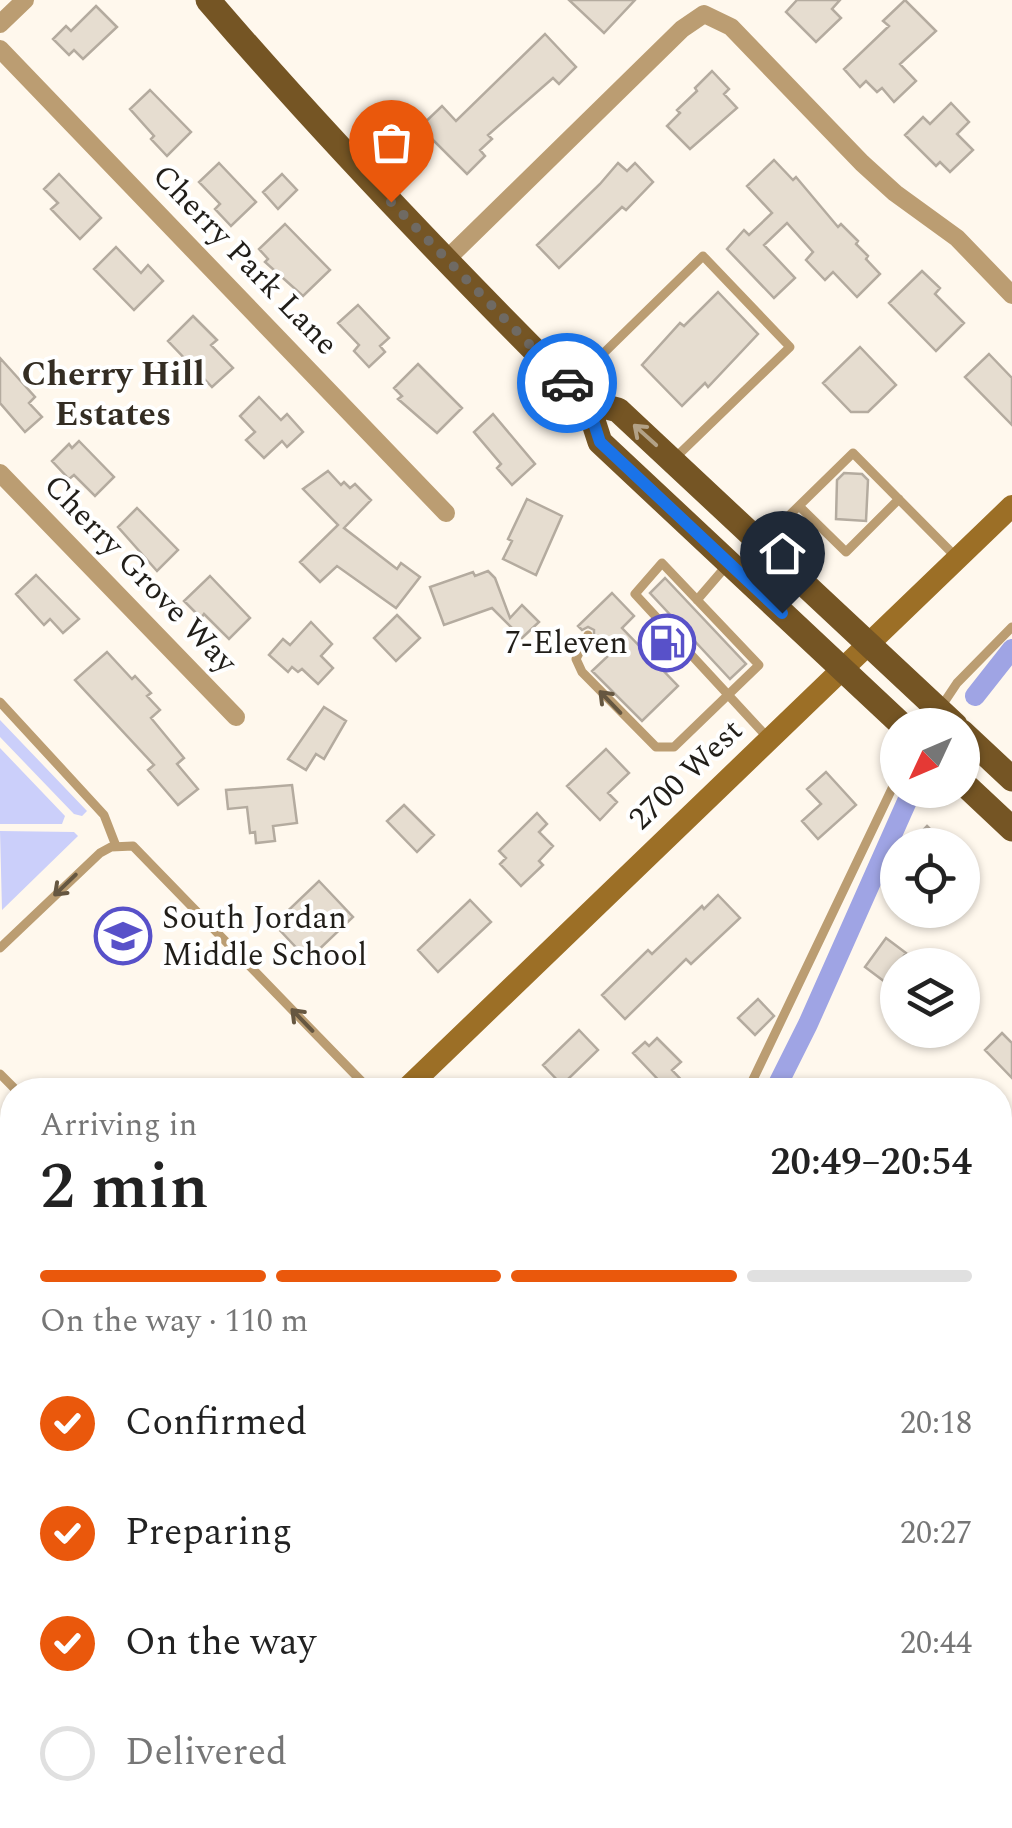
<!DOCTYPE html>
<html lang="en">
<head>
<meta charset="utf-8">
<style>
  :root { --surface:#fff; --page:#f6f6f6; --text:#222; --muted:#767676; --line:#e0e0e0; --accent:#ea580c }
  body { margin:0; font-family:Spectral,serif; background:var(--page); color:var(--text); height:100vh; display:flex; flex-direction:column; font-size:38px; white-space:nowrap }
  * { box-sizing:border-box; margin:0 }
  p { font-size:32px; color:var(--muted) }
  .icon { flex:none; width:55px; height:55px; fill:none; stroke:currentColor; stroke-width:2; stroke-linecap:round; stroke-linejoin:round }
  .map { position:relative; flex:1; overflow:hidden }
  .panel { position:absolute; left:0px; top:1078px; width:1012px; height:752px; display:flex; flex-direction:column; background:var(--surface); border-radius:40px 40px 0 0; box-shadow:0 2px 8px #0004 }
  .panel>* { flex:none }
  .needle { width:65px; rotate:226deg }
  .buttons { position:absolute; left:880px; top:708px; display:grid; gap:20px }
  .buttons a { display:grid; place-items:center; width:100px; height:100px; border-radius:50%; background:var(--surface); box-shadow:0 2px 8px #0004; font-size:50px }
  .pin { position:absolute; display:grid; place-items:center; width:85px; height:85px; color:#fff; margin:-102px -42px; border-radius:50% 50% 50% 0; rotate:-45deg; box-shadow:0 0 10px #0007 }
  .pin .icon { rotate:45deg }
  .courier { position:absolute; display:grid; place-items:center; width:100px; height:100px; margin:-50px; border:8px solid #1a73e8; border-radius:50%; background:#fff; color:#222; box-shadow:0 2px 12px #0007 }
  .summary em { font-style:normal; font-weight:600 }
  .summary div { display:flex; flex-direction:column-reverse }
  .summary { display:flex; align-items:center; justify-content:space-between; height:170px; padding:0 40px }
  h1 { font-size:65px; font-weight:600; line-height:75px }
  .bar { display:grid; grid-template-columns:repeat(4,1fr); gap:15px 10px; align-content:center; height:120px; padding:0 40px }
  .bar i { height:12px; border-radius:8px; background:var(--line) }
  .bar .current { background:var(--accent) }
  .bar p { grid-column:span 4 }
  ol { padding:0 40px; list-style:none }
  li { display:flex; align-items:center; gap:30px; height:110px }
  li p { margin-inline-start:auto }
  li .icon { padding:10px; border-radius:50%; background:var(--accent); color:#fff; stroke-width:4 }
  li:last-child { color:var(--muted) }
  li i { width:55px; height:55px; border:5px solid var(--line); border-radius:50% }
  .map>svg:first-child { display:block }
  .green { fill:#cbcffa }
  .lines { fill:none; stroke-linecap:round; stroke-linejoin:round }
  .canal { stroke:#9fa4e4; stroke-width:20 }
  .building { fill:#e6ddd0; stroke:#b4ab9f; stroke-width:2.5 }
  .service { stroke:#bb9d72; stroke-width:9 }
  .minor { stroke:#bb9d72; stroke-width:18 }
  .secondary { stroke:#9c6f26; stroke-width:22 }
  .primary { stroke:#755524; stroke-width:25 }
  .oneway { stroke:#b3a287 }
  .oneway2 { stroke:#665741 }
  .done { stroke:#6f6a63; stroke-width:10; stroke-dasharray:0 18 }
  .route { stroke:#1a73e8; stroke-width:12 }
  .labels { text-anchor:middle; dominant-baseline:central; stroke-width:8; stroke-linejoin:round; paint-order:stroke }
  .street-label { font-size:32px; fill:#211e19; stroke:#fff }
  .poi-label { font-size:32px; fill:#211e19; stroke:#fff; text-anchor:end }
  .neighbourhood-label { font-size:35px; font-weight:bold; fill:#342d23; stroke:#fff }
</style>
</head>
<body>
<div class="map">
<svg width="1012" height="1828" viewBox="0 0 1012 1828">
  <rect width="100%" height="100%" fill="#fff8ed"/>
  <path class="green" d="M0,720L87,811L82,816L74,814L0,737Z
    M0,748L65,816L62,824H0Z
    M0,831L74,832L78,836L2,910Z"/>
  <g class="lines">
    <path class="canal" d="M975,696L1012,649
      M775,1090L808,1024L912,790
      M243,1828L253,1818"/>
  </g>
  <path class="building" d="M569,0H635L604,33Z
    M797,0H840L832,9L841,18L816,42L786,12Z
    M905,0L936,31L900,64L916,81L894,102L882,88L877,92L866,81L860,87L844,69L889,26L883,21Z
    M96,6L117,27L83,59L74,50L69,55L53,39L66,26L71,31Z
    M545,34L576,67L559,84L553,78L488,135L492,139L480,150L485,156L467,174L420,127L442,106L456,121Z
    M712,71L729,89L724,94L737,108L690,149L667,126L680,113L677,110L697,91L695,88Z
    M150,90L191,132L167,156L151,139L154,136L130,109Z
    M951,103L969,122L957,134L973,150L950,172L940,162L936,166L905,135L923,117L930,124Z
    M774,160L793,180L796,177L838,227L841,224L858,241L856,244L868,256L866,259L880,274L857,297L833,272L825,280L806,260L813,252L787,223L764,245L795,278L774,298L727,249L744,230L749,235L772,213L747,186Z
    M219,163L256,202L231,226L215,209L220,204L199,182Z
    M618,163L627,171L635,163L653,182L626,210L622,207L559,268L537,245L600,184Z
    M59,174L101,218L80,239L51,209L58,203L44,189Z
    M282,174L297,190L278,209L263,192Z
    M285,224L330,270L303,296L265,262L268,259L259,249Z
    M116,247L141,273L148,265L163,281L134,310L94,269Z
    M922,271L940,288L935,294L964,323L936,351L889,303Z
    M718,292L758,334L708,387L705,383L682,406L642,365L680,323L684,326Z
    M358,305L389,338L380,346L385,352L369,367L354,351L359,345L338,323Z
    M193,316L217,340L211,345L233,368L212,387L168,341Z
    M860,347L896,385L868,412H851L823,383Z
    M989,354L1012,378V425L965,377Z
    M0,358L35,397L29,403L42,417L25,432L0,403Z
    M418,364L462,408L437,433L398,399L402,396L394,388Z
    M259,397L281,420L287,414L303,432L287,447L282,441L264,458L246,440L255,432L240,416Z
    M493,414L535,464L512,485L497,468L501,464L474,432Z
    M79,441L114,477L95,496L74,475L69,479L52,461L69,444L72,448Z
    M328,471L341,485L344,482L350,488L355,484L371,500L344,528L397,569L401,563L420,577L396,608L337,566L320,582L300,562L338,525L303,489Z
    M844,473L862,474L868,480L866,521L836,519L837,480Z
    M527,499L562,516L536,575L503,559L512,541L508,539Z
    M137,508L178,550L157,571L118,527Z
    M488,571L495,578L510,618L522,605L539,622L522,638L492,608L444,625L430,587L473,572L475,576Z
    M36,575L79,619L63,633L50,619L44,625L16,594Z
    M210,576L250,618L229,639L204,614L201,618L184,601Z
    M665,578L746,664L730,679L650,593Z
    M612,593L634,616L622,628L678,686L642,721L592,671L608,656L594,642V630L588,627L582,630L578,626Z
    M397,615L420,638L396,661L374,638Z
    M311,622L332,644L321,656L333,668L318,684L302,669L298,672L292,667L288,672L269,655L283,639L290,645Z
    M107,652L132,679L135,676L151,693L147,696L160,710L151,718L184,758L177,764L198,789L178,805L148,770L154,765L75,680Z
    M324,707L346,721L324,759L316,754L306,770L288,759Z
    M606,749L629,773L608,793L617,802L600,820L567,786Z
    M826,772L856,805L818,839L802,821L821,804L807,789Z
    M292,785L297,823L273,826L275,841L256,843L255,832L250,833L247,807L228,809L226,790Z
    M404,805L434,835L417,852L387,821Z
    M537,813L547,824L539,832L553,846L539,861L543,865L521,886L500,864L506,858L499,851Z
    M927,826L946,845H909Z
    M319,881L353,917L308,960L274,924Z
    M718,895L740,918L691,964L686,959L625,1019L602,995L648,950L652,954L702,906L704,909Z
    M470,900L491,922L438,972L418,950Z
    M886,938L906,953L885,982L865,967Z
    M758,999L774,1016L755,1035L738,1018Z
    M579,1030L598,1050L562,1085L543,1065Z
    M1002,1033L1012,1043V1078L985,1050Z
    M657,1038L681,1062L672,1070L691,1090H668L633,1053L645,1042L649,1046Z"/>
  <g class="lines">
    <path class="service" d="M572,384L703,256L790,347L675,458
      M799,506L846,552L899,499
      M763,541L853,453L957,558
      M697,600L728,564
      M588,635L576,659L582,672L656,747H674L759,665L662,563L635,594L768,738
      M0,702L104,815L116,846
      M929,725L957,683L1012,627
      M0,948L100,853L111,847L133,846L370,1090
      M0,1074L16,1090
      M331,1090H335
      M748,1090L898,776
      M0,1135L12,1147
      M0,1230L12,1243
      M0,1288L12,1301
      M12,1380L4,1388L0,1397L12,1416
      M0,1432L12,1446
      M223,1828L233,1818"/>
    <path class="minor" d="M0,24L25,0
      M0,49L446,513
      M445,261L682,29L704,14L731,27L862,163L895,193L957,238L1012,295
      M0,473L236,717
      M1000,1415L1012,1404
      M562,1828L572,1818"/>
    <path class="secondary" d="M405,1090L1012,506
      M0,1478L12,1466"/>
    <path class="primary" d="M208,0C323,134 445,261 570,386L587,402L618,410L955,725
      M587,402L600,442L902,725
      M962,732L1012,779
      M962,782L1012,829"/>
  </g>
  <defs><path id="oneway-shaft" d="M-6 0H5M1.5-3L5.5 0L1.5 3" fill="none" stroke-width="1.6" stroke-linecap="round" stroke-linejoin="round" transform="scale(2.5)"/></defs>
  <use class="oneway" href="#oneway-shaft" transform="translate(645 435) rotate(-138)"/>
  <g class="oneway2">
    <use href="#oneway-shaft" transform="translate(610 702) rotate(-134)"/>
    <use href="#oneway-shaft" transform="translate(65 885) rotate(136)"/>
    <use href="#oneway-shaft" transform="translate(302 1020) rotate(-134)"/>
  </g>
  <g class="lines">
    <path class="done" d="M391,202L567,383"/>
    <path class="route" d="M567,383L587,402L600,442L782,613"/>
  </g>
  <defs>
    <g id="fuel-ring" transform="scale(2.875)"><circle r="9.5" fill="#fff" stroke="#5851c9" stroke-width="1.5"/><path d="M-5.5-6h7V0h2V4h1.3V-2.5L3-4.5l.8-.8L6-3V5H2.5V1h-1V6h-7ZM-4.2-4.7v3.2H.2V-4.7Z" fill="#5851c9"/></g>
    <g id="school-ring" transform="scale(2.875)"><circle r="9.5" fill="#fff" stroke="#5851c9" stroke-width="1.5"/><path d="M0-5L7-2L0 1L-7-2ZM-4 1L0 2.5L4 1V4Q0 6-4 4Z" fill="#5851c9"/></g>
  </defs>
  <g fill-rule="evenodd">
    <use href="#fuel-ring" x="667" y="643"/>
    <use href="#school-ring" x="123" y="936"/>
  </g>
  <g class="labels">
    <g class="street-label">
      <text transform="translate(245 260) rotate(46)">Cherry Park Lane</text>
      <text transform="translate(140 574) rotate(46)">Cherry Grove Way</text>
      <text transform="translate(686 775) rotate(-44)">2700 West</text>
    </g>
    <g class="poi-label">
      <text x="628" y="643">7-Eleven</text>
      <text x="162" y="918" text-anchor="start">South Jordan<tspan x="162" dy="37">Middle School</tspan></text>
    </g>
    <g class="neighbourhood-label">
      <text x="113" y="374">Cherry Hill<tspan x="113" dy="40">Estates</tspan></text>
    </g>
  </g>
</svg>
<div class="buttons">
<a><svg class="needle" viewBox="-14 -14 28 28"><path d="M0-13l5 13h-10z" fill="#e53935"/><path d="M0 13l5-13h-10z" fill="#767676"/></svg></a>
<a><svg class="icon" aria-label="locate" viewBox="0 0 24 24"><circle cx="12" cy="12" r="6"/><path d="M12 2v4M12 18v4M2 12h4M18 12h4"/></svg></a>
<a><svg class="icon" aria-label="layers" viewBox="0 0 24 24"><path d="M12 4l9 5-9 5-9-5zM3 14l9 5 9-5"/></svg></a>
</div>
<div class="pin" style="left:391px;top:202px;background:#ea580c"><svg class="icon" aria-label="bag" viewBox="0 0 24 24"><path d="M5 8h14l-1 12H6zM9 8a3 3 0 0 1 6 0"/></svg></div>
<div class="pin" style="left:782px;top:613px;background:#1f2937"><svg class="icon" aria-label="home" viewBox="0 0 24 24"><path d="M3 11l9-7 9 7M6 9v11h12V9"/></svg></div>
<div class="courier" style="left:567px;top:383px"><svg class="icon" aria-label="car" viewBox="0 0 24 24"><path d="M5 17H2v-5l4-1 3-4h7l3 4 3 1v5h-3M9 17h6M6 11h13"/><circle cx="7" cy="17" r="2"/><circle cx="17" cy="17" r="2"/></svg></div>
<section class="panel">
<div class="summary"><div><h1>2 min</h1><p>Arriving in</p></div><em>20:49–20:54</em></div>
<div class="bar"><i class="current"></i><i class="current"></i><i class="current"></i><i></i><p>On the way · 110 m</p></div>
<ol>
<li><svg class="icon" aria-label="check" viewBox="0 0 24 24"><path d="M5 12l5 5 9-10"/></svg>Confirmed<p>20:18</p></li>
<li><svg class="icon" aria-label="check" viewBox="0 0 24 24"><path d="M5 12l5 5 9-10"/></svg>Preparing<p>20:27</p></li>
<li><svg class="icon" aria-label="check" viewBox="0 0 24 24"><path d="M5 12l5 5 9-10"/></svg>On the way<p>20:44</p></li>
<li><i></i>Delivered</li>
</ol>
</section>
</div>
</body>
</html>
